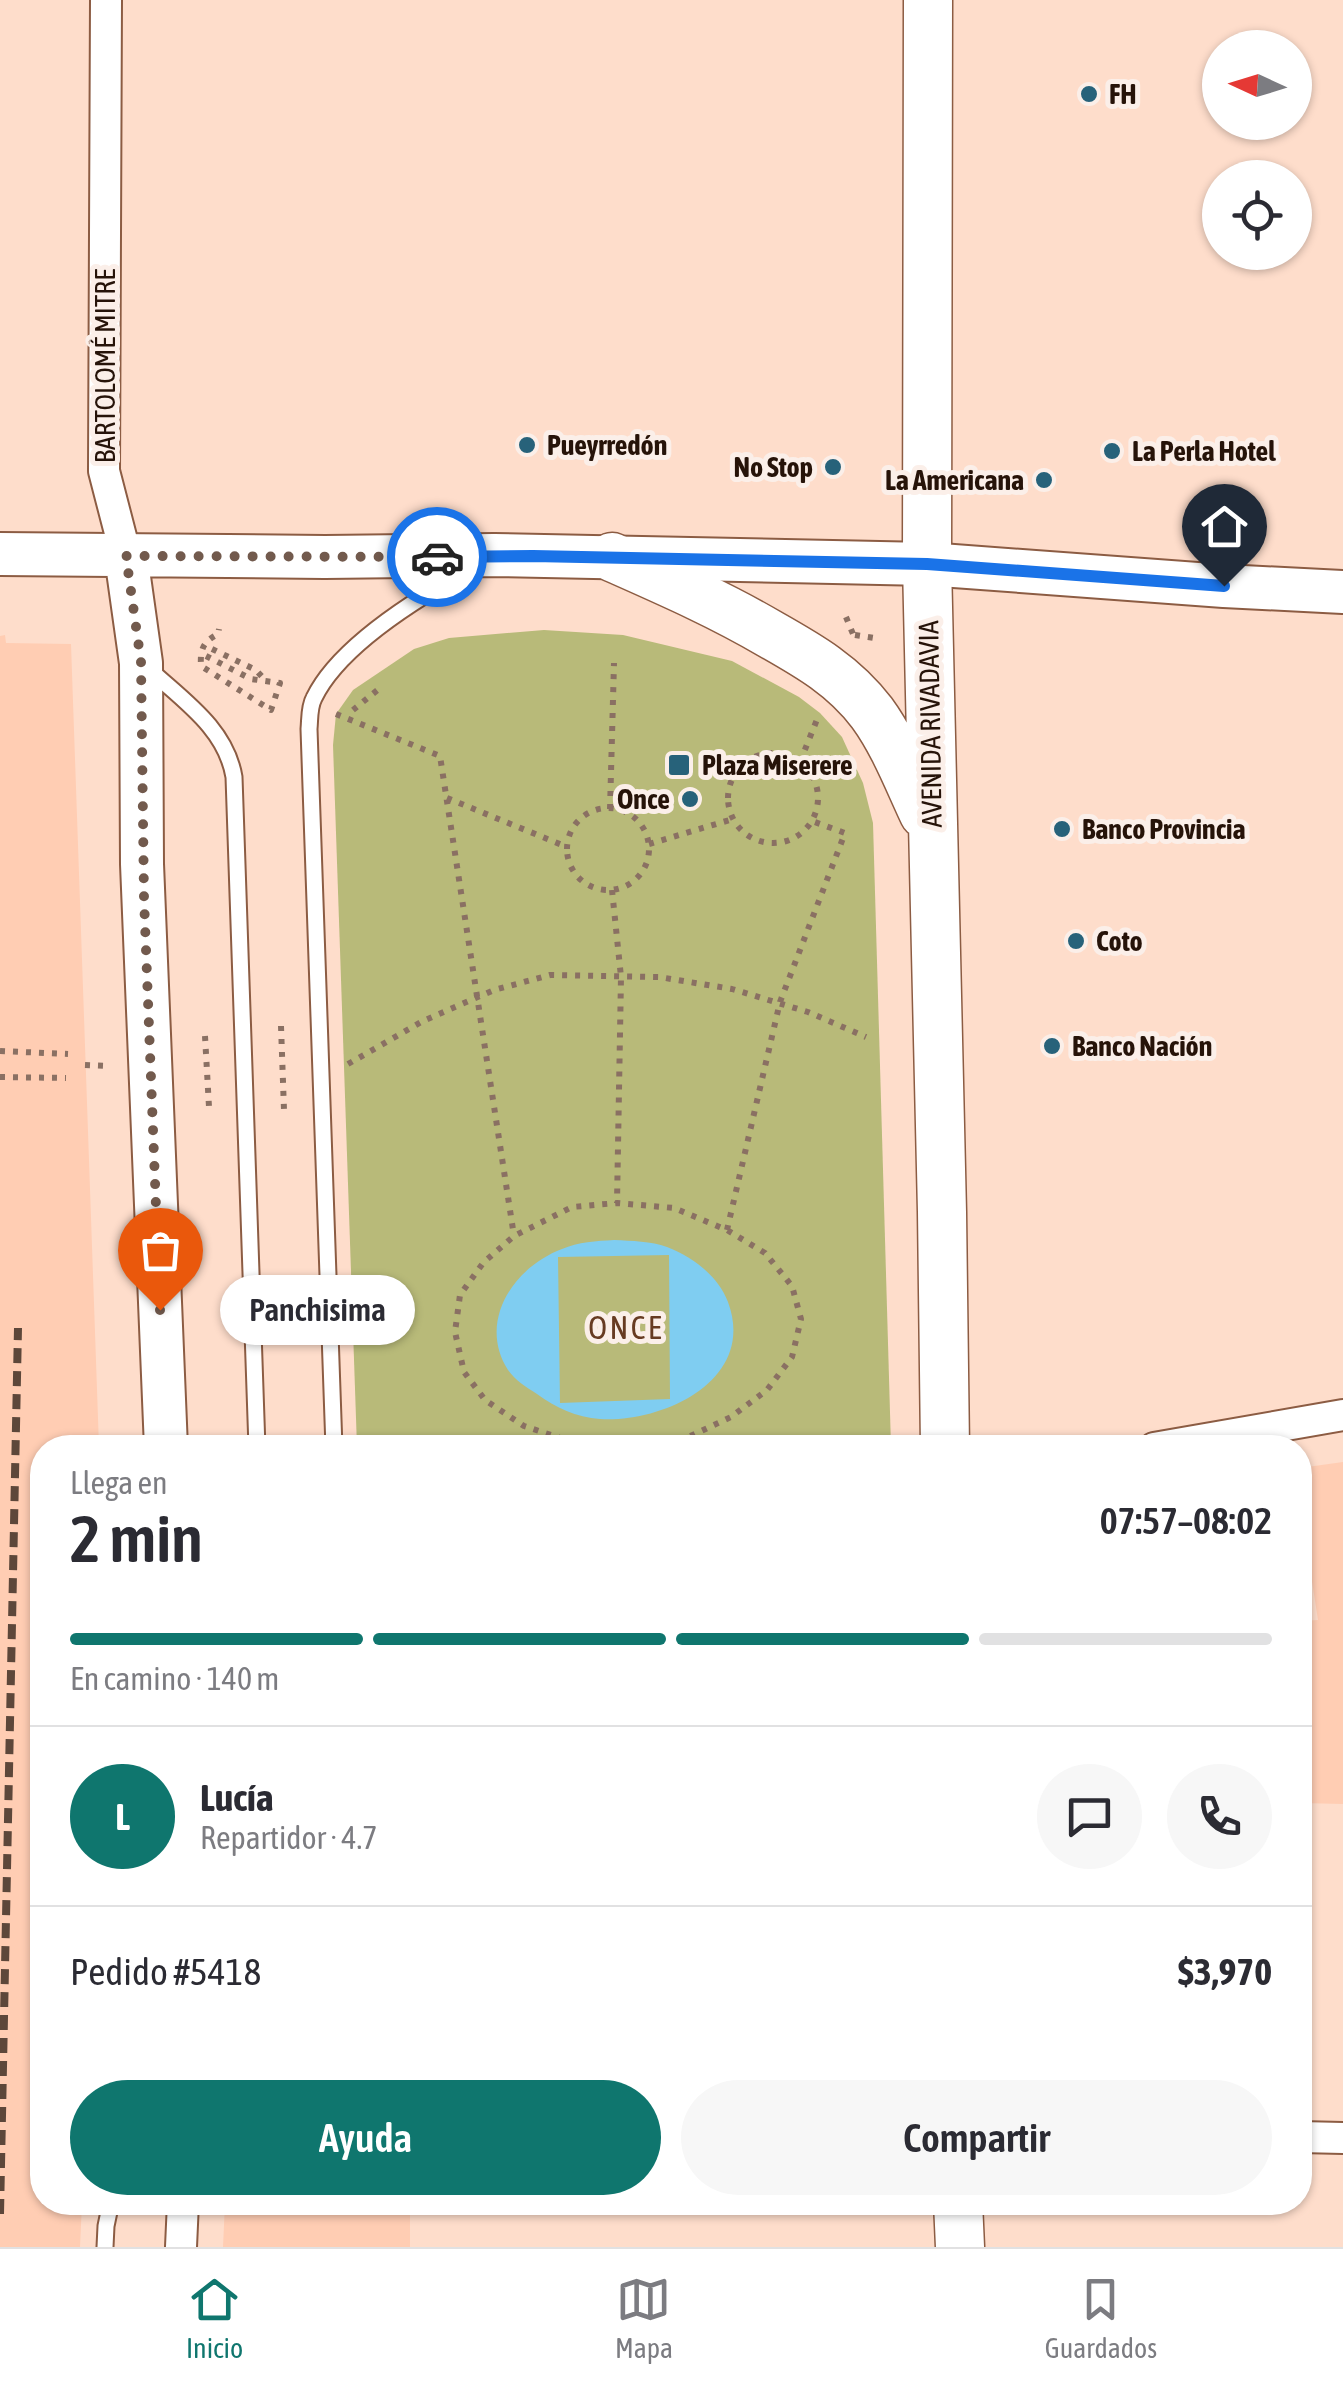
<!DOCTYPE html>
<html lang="es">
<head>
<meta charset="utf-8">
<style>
  :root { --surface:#fff; --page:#f7f7f7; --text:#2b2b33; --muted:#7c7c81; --line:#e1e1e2; --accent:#0f766e }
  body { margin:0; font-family:"Asap Condensed",sans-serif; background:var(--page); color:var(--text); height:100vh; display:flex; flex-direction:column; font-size:38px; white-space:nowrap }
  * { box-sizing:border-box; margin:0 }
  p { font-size:32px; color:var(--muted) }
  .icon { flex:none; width:55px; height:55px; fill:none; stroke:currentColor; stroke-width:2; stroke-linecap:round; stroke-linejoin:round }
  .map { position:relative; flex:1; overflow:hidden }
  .details { position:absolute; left:30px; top:1435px; width:1282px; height:780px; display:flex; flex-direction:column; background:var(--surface); border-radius:40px; box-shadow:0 2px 8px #0004 }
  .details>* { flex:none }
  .needle { width:65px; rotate:274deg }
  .controls { position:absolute; left:1202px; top:30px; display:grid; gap:20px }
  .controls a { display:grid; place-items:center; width:110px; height:110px; border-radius:50%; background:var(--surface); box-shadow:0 2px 8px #0004; font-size:50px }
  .pin { position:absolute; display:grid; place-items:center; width:85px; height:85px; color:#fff; margin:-102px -42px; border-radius:50% 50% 50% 0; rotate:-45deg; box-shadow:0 0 10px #0007 }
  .pin .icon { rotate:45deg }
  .courier { position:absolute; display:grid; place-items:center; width:100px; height:100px; margin:-50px; border:8px solid #1a73e8; border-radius:50%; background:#fff; color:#222; box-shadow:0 2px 12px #0007 }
  .bubble { position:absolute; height:70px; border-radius:35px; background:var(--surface); box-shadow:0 2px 8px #0004; font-size:32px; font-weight:600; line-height:70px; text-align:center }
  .overview em { font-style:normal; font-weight:600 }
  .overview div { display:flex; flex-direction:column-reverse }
  .overview { display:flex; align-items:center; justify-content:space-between; height:170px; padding:0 40px }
  h1 { font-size:65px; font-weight:600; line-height:75px }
  .bar { display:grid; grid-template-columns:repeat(4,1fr); gap:15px 10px; align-content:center; height:120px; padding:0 40px }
  .bar i { height:12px; border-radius:8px; background:var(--line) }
  .bar .active { background:var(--accent) }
  .bar p { grid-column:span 4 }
  .line { display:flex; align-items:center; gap:25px; padding:0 40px; border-top:2px solid var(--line) }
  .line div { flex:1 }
  .round { display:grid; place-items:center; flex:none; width:105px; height:105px; border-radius:52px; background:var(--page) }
  .primary-button { display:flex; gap:20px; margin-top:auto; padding:20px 40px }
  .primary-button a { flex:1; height:115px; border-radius:60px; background:var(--accent); color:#fff; font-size:40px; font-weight:600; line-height:115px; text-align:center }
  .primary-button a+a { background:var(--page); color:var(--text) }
  .tab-bar { display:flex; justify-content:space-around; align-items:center; height:140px; border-top:2px solid var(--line); background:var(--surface); font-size:28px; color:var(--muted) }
  .tab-bar a { display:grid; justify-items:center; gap:5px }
  .tab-bar .active { color:var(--accent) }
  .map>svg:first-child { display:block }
  .built { fill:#ffcdb3 }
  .green { fill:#b8ba79 }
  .water { fill:#7fcdf1; fill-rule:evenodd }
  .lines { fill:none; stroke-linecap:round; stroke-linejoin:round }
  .lane-casing { stroke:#8c5c43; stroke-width:19 }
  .street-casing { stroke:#8c5c43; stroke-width:34 }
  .secondary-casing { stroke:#8c5c43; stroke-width:46 }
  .primary-casing { stroke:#8c5c43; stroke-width:51 }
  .path { stroke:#8a7063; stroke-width:6; stroke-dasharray:5 8; stroke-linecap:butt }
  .lane { stroke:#fff; stroke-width:15 }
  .street { stroke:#fff; stroke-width:30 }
  .secondary { stroke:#fff; stroke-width:42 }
  .primary { stroke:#fff; stroke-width:48 }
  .rail { stroke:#5d473a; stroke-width:8; stroke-dasharray:15 8; stroke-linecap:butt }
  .done { stroke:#725a4d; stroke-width:10; stroke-dasharray:0 18 }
  .route { stroke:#1a73e8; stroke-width:12 }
  .poi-dot { fill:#27627a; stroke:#fbefe9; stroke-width:4 }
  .labels { text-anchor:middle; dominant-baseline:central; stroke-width:10; stroke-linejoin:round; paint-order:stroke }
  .poi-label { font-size:28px; font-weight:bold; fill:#261309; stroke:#fbefe9; text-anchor:start }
  .street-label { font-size:28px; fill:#261309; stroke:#fbefe9 }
  .quarter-label { font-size:32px; letter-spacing:2.5px; fill:#673b22; stroke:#fbefe9 }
</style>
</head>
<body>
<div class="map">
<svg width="1343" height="2247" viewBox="0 0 1343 2247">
  <rect width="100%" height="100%" fill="#feddcb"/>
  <path class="built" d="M5,635L6,643L71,644L99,1447L42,1448V2202L82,2203L80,2247H0V636Z
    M1343,1462V1804L1300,1803V1621L1318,1620L1300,1504V1468Z
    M225,2203H410V2247H223Z"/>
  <path class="green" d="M544,630L623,635L732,661L799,697L820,713L842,737L863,783L873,823L891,1447H357L333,745L336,714L353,690L414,649L449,638Z"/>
  <path class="water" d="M614,1240C632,1241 651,1241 667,1247C693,1257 718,1276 728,1302C757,1380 663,1423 600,1419C576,1417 556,1408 537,1394C526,1387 515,1380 508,1370C477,1321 514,1267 562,1249C578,1242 597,1241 614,1240ZM669,1255L670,1399L560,1403L558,1257Z"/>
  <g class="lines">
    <g class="lane-casing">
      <path id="lane" d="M150,670C184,701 226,729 234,777L257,1448
        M334,1448L309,729C310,719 309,707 314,698C339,646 421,596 470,569
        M105,2247L106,2226L111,2202"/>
    </g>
    <g class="street-casing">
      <path id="street" d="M106,0L104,471L126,556
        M1154,1448L1343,1415
        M1300,2137L1343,2138
        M181,2247L183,2202"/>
    </g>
    <g class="secondary-casing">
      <path id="secondary" d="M0,554L325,557L494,555L927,564L1224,586L1343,592
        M126,556L141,663L142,864L166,1448"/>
    </g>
    <g class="primary-casing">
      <path id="primary" d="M928,0L927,564L942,1212L945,1448
        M612,557C666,581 719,604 770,634C809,656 844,676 872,713C894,743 908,780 924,814
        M958,2202L960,2247"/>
    </g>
    <path class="path" d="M846,617L853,634
      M855,635L874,638
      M212,649L256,670L265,680
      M206,656L251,679L280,683L271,710L201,666C200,649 203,642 218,634L219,629
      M353,710L380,688
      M336,714L440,756L514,1236
      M728 798a45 45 0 1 1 90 0a45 45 0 1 1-90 0Z
      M800,762L818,717
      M447,798L567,847
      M567 849a41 41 0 1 1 82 0a41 41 0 1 1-82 0Z
      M610,809L614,663
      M649,844L733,819
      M612,890L621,977L617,1203
      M281,1026L284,1110
      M205,1036L209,1107
      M0,1051L68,1054
      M348,1064L423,1021L494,990L550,975L659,977L732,989L808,1012L866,1037
      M85,1065L108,1066
      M0,1077L66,1078
      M727,1230L780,1002L845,833L812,821
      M614,1448L575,1443L524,1426L485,1400L464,1372L455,1332L460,1295L483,1263L514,1236L572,1207L617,1203L674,1208L727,1230L765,1253L792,1286L801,1319L792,1357L767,1390L731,1417L682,1440L639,1448"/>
    <use href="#lane" class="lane"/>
    <use href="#street" class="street"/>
    <use href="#secondary" class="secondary"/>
    <use href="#primary" class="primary"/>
    <path class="rail" d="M0,2214L18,1328"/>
  </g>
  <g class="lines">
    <path class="done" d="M160,1310L144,898L141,662L126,556L437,557"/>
    <path class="route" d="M437,557L533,556L927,564L1224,586"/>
  </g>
  <g class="poi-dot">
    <circle cx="1089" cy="94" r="10"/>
    <circle cx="527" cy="445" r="10"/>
    <circle cx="1112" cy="451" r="10"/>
    <circle cx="833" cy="467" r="10"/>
    <circle cx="1044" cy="480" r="10"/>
    <rect x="667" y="753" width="24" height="24" rx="5"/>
    <circle cx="690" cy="799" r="10"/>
    <circle cx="1062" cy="829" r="10"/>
    <circle cx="1076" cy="941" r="10"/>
    <circle cx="1052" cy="1046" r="10"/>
  </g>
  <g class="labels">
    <g class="poi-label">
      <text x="1109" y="94">FH</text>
      <text x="547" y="445">Pueyrredón</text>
      <text x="1132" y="451">La Perla Hotel</text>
      <text x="813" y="467" text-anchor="end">No Stop</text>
      <text x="1024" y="480" text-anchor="end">La Americana</text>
      <text x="702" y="765">Plaza Miserere</text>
      <text x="670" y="799" text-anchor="end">Once</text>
      <text x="1082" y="829">Banco Provincia</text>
      <text x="1096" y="941">Coto</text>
      <text x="1072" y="1046">Banco Nación</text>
    </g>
    <g class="street-label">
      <text transform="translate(105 366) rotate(-90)">BARTOLOMÉ MITRE</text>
      <text transform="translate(930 724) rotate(-91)">AVENIDA RIVADAVIA</text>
    </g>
    <g class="quarter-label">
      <text x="626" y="1327">ONCE</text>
    </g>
  </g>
</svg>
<div class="controls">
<a><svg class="needle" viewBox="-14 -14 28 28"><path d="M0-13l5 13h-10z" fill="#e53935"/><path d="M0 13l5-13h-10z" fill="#7c7c81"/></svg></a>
<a><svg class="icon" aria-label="locate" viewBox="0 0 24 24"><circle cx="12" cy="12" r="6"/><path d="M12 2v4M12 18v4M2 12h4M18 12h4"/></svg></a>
</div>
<div class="pin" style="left:160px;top:1310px;background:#ea580c"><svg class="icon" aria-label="bag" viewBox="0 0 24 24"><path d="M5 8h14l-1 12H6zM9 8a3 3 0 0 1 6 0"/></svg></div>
<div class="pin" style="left:1224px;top:586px;background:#1f2937"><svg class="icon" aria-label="home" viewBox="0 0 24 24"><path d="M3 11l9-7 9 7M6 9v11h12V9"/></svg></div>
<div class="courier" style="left:437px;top:557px"><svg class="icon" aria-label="car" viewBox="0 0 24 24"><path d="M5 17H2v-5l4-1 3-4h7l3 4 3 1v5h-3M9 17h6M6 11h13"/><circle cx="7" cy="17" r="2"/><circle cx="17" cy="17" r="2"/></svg></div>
<div class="bubble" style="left:220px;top:1275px;width:195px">Panchisima</div>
<section class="details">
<div class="overview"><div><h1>2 min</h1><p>Llega en</p></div><em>07:57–08:02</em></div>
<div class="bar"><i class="active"></i><i class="active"></i><i class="active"></i><i></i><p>En camino · 140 m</p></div>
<div class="line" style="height:180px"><b class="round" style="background:var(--accent);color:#fff">L</b><div><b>Lucía</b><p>Repartidor · 4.7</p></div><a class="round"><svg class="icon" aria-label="chat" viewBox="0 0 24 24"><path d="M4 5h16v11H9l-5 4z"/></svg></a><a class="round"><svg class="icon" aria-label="phone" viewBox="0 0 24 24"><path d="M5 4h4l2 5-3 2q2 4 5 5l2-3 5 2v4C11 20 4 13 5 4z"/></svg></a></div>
<div class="line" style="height:130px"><div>Pedido #5418</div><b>$3,970</b></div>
<div class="primary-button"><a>Ayuda</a><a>Compartir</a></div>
</section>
</div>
<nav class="tab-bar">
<a class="active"><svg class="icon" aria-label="home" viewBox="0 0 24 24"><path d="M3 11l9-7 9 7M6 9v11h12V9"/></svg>Inicio</a>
<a><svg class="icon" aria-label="map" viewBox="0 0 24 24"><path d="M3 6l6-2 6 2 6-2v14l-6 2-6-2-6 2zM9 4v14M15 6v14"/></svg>Mapa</a>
<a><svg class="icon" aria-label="saved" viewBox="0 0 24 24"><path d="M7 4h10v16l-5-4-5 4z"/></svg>Guardados</a>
</nav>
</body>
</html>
